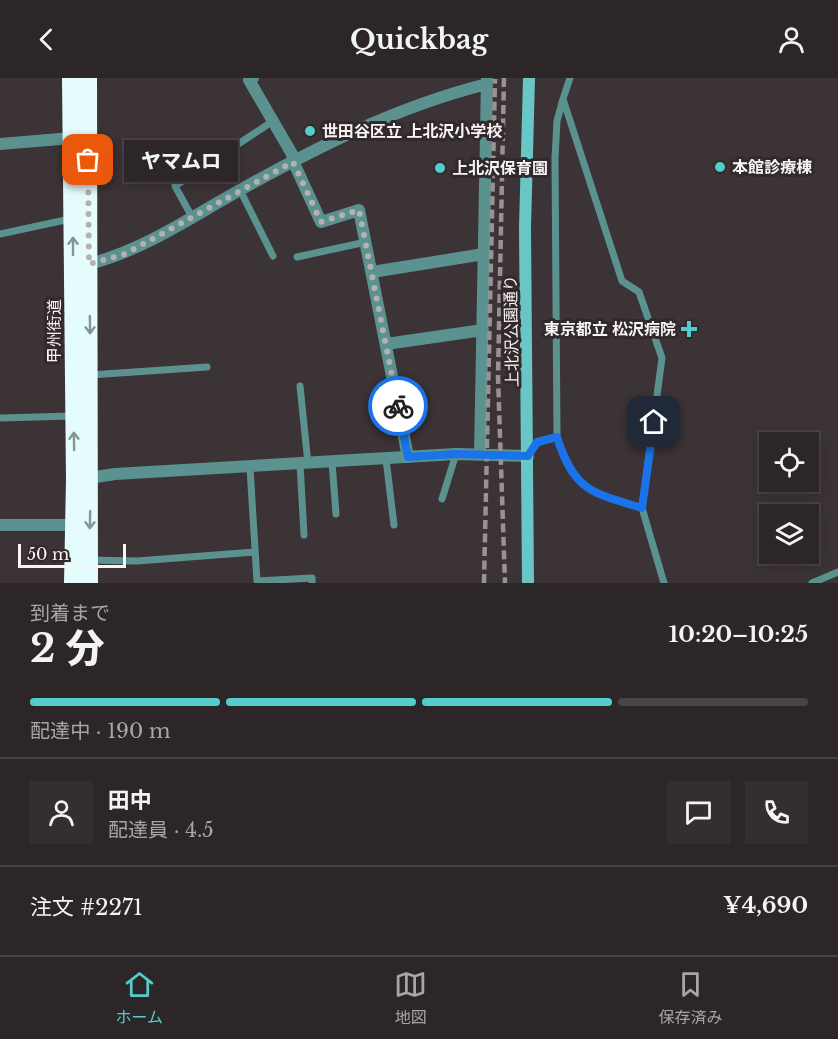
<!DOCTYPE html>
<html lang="ja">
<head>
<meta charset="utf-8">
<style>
  :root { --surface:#2c2628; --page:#342e30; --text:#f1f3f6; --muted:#a6a5a8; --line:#484345; --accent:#53cdcb }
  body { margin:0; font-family:"Libre Baskerville","Noto Sans JP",serif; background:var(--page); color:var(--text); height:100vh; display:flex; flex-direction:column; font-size:22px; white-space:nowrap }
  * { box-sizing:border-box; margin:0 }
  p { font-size:20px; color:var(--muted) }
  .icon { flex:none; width:33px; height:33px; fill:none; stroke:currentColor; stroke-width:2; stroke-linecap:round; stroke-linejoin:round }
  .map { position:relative; height:505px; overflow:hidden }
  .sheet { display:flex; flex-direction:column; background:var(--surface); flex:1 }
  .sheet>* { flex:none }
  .fabs { position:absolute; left:759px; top:354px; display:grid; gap:12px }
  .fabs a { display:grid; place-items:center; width:60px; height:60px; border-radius:0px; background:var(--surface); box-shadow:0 3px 15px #0003,0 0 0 2px var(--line); font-size:30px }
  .scale { position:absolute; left:18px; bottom:15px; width:108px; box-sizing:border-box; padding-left:6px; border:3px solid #f8f3f4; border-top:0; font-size:16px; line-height:21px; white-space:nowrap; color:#f8f3f4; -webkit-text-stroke:4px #31292b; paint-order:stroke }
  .pin { position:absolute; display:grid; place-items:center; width:51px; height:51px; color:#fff; margin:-26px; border-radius:12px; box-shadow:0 3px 9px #0006 }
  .courier { position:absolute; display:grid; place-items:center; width:60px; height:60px; margin:-30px; border:4px solid #1a73e8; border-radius:50%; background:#fff; color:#222; box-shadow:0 2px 8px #0007 }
  .bubble { position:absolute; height:42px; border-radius:0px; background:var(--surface); box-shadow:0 3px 15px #0003,0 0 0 2px var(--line); font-size:20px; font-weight:800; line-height:42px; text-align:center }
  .overview em { font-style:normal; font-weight:800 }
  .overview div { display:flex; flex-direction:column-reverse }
  .overview { display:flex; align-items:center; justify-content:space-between; height:102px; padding:0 30px }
  h1 { font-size:39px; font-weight:800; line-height:45px }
  .bar { display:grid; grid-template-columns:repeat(4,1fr); gap:9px 6px; align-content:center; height:72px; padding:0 30px }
  .bar i { height:8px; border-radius:4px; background:var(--line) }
  .bar .current { background:var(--accent) }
  .bar p { grid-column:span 4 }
  .line { display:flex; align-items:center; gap:15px; padding:0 30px; border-top:2px solid var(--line) }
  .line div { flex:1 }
  .round { display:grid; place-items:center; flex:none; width:63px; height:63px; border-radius:0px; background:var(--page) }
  header { display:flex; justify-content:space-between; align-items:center; height:78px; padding:0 30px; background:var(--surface); font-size:27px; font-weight:800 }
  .menu { display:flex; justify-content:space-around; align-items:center; height:84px; border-top:2px solid var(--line); background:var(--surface); font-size:16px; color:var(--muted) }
  .menu a { display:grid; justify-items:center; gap:3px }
  .menu .current { color:var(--accent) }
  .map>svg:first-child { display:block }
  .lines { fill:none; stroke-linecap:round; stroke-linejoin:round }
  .lane { stroke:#5b9290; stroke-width:7 }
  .street { stroke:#5b9290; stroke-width:12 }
  .secondary { stroke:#6ac6c4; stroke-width:12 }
  .highway { stroke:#e4fdfc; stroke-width:18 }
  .rail { stroke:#989293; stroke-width:4.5; stroke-dasharray:9 4.5; stroke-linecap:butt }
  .oneway { stroke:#8a9394 }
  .done { stroke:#b6b0b1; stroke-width:6; stroke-dasharray:0 10.8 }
  .route { stroke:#1a73e8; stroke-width:8 }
  .poi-dot { fill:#53cdcb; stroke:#31292b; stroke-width:2 }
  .labels { text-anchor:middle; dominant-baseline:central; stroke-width:6; stroke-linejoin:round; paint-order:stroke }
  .poi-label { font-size:16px; font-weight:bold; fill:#f8f3f4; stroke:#31292b; text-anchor:start }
  .street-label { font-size:16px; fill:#f8f3f4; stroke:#31292b }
</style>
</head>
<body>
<header><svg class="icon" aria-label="back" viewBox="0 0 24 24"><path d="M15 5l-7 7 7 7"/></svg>Quickbag<svg class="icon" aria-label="person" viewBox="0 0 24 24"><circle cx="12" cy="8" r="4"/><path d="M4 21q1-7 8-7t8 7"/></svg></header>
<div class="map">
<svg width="838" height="505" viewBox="0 0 838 505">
  <rect width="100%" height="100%" fill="#3b3335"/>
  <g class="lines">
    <path class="lane" d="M563,21L570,0
      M240,112L273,178
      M192,139L175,108L273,43
      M0,156L70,141
      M297,179L366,164
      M90,297L207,289
      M300,308L308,386
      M0,340L72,338
      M528,378L537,365L557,359
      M386,381L394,447
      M332,384L336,436
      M300,386L304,457
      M250,390L257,503L312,500V505
      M442,421L456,376
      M642,430C592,415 574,413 557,359L555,80L557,43L563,21L622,203L639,214L662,280L642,430L664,505
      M90,482L137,483L255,474
      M812,505L838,494"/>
    <path class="street" d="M253,0L249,2L292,76L293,83L321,144L359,132L408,379
      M0,66L72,60
      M89,186C144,172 191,139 240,112C319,68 399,28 487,6
      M372,194L484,176
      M386,266L483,252
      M480,377L487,1
      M83,401L115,396L456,376L528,378
      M0,447H75"/>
    <path class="secondary" d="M528,505L525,150L529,0"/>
    <path class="highway" d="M71,0L75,402L73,505
      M88,0L89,505"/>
    <path class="rail" d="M504,0L498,299L505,505
      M484,505L495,1"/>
  </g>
  <defs><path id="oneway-shaft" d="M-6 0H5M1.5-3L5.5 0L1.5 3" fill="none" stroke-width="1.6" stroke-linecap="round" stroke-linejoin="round" transform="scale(1.5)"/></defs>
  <g class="oneway">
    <use href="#oneway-shaft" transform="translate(73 168) rotate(-90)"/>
    <use href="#oneway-shaft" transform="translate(90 247) rotate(89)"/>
    <use href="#oneway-shaft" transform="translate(74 363) rotate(-91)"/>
    <use href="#oneway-shaft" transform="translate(90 442) rotate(91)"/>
  </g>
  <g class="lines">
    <path class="done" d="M88,82L89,186L125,176L293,84L321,144L359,132L398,328"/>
    <path class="route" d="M398,328L408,379L456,376L528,378L537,364L557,359C574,413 592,415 642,430L654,344"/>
  </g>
  <g class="poi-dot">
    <circle cx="310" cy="53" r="6"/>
    <circle cx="720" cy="89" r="6"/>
    <circle cx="440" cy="90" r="6"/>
    <path d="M686 242h6v6h6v6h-6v6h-6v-6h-6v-6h6z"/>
  </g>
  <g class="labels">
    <g class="poi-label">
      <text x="322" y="53">世田谷区立 上北沢小学校</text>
      <text x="732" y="89">本館診療棟</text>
      <text x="452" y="90">上北沢保育園</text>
      <text x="676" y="251" text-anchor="end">東京都立 松沢病院</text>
    </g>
    <g class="street-label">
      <text transform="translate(54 253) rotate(-90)">甲州街道</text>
      <text transform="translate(511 253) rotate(-91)">上北沢公園通り</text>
    </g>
  </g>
</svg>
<div class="fabs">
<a><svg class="icon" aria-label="locate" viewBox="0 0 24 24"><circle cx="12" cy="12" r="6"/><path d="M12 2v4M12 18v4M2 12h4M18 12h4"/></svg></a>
<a><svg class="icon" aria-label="layers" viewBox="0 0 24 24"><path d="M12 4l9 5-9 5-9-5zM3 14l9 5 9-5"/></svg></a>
</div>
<div class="scale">50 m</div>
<div class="pin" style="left:88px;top:82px;background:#ea580c"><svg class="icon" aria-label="bag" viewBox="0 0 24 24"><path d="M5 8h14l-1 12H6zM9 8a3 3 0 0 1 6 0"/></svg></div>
<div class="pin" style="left:654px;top:344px;background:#1f2937"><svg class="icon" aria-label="home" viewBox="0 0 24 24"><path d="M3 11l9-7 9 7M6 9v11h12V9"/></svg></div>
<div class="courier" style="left:398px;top:328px"><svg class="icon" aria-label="bike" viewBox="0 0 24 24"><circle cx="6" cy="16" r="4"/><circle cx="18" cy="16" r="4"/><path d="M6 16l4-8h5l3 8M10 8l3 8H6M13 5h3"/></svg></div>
<div class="bubble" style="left:124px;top:62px;width:114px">ヤマムロ</div>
</div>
<section class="sheet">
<div class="overview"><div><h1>2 分</h1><p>到着まで</p></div><em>10:20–10:25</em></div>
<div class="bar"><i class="current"></i><i class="current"></i><i class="current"></i><i></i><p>配達中 · 190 m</p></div>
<div class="line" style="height:108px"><a class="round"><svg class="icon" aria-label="person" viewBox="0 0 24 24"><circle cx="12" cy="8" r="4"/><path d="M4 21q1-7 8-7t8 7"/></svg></a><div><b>田中</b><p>配達員 · 4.5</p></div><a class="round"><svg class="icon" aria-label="chat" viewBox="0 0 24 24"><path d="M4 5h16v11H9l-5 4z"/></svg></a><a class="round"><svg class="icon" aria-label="phone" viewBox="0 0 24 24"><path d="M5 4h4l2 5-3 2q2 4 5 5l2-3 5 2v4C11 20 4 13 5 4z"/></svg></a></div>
<div class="line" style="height:78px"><div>注文 #2271</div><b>¥4,690</b></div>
</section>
<nav class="menu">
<a class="current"><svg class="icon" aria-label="home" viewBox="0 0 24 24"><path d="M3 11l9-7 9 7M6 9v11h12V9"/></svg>ホーム</a>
<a><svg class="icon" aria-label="map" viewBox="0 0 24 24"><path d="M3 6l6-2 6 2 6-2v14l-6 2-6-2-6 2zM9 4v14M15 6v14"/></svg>地図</a>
<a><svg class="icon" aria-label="saved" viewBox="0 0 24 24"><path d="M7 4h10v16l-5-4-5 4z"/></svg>保存済み</a>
</nav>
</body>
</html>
